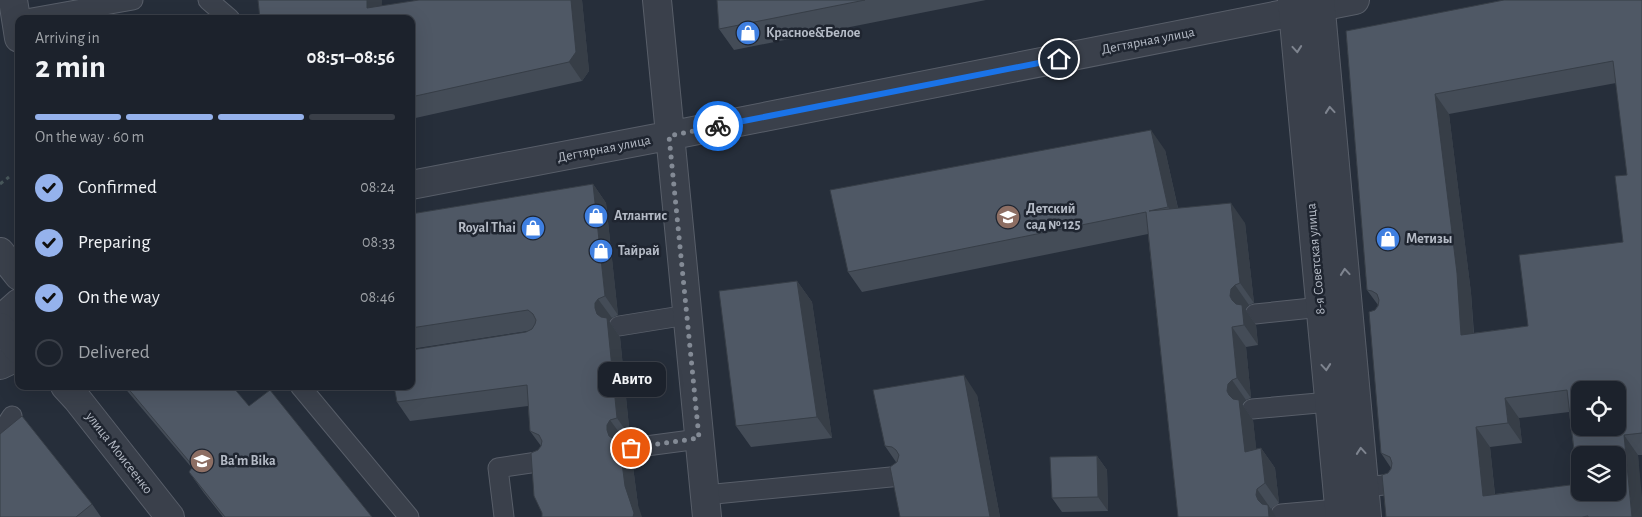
<!DOCTYPE html>
<html lang="en">
<head>
<meta charset="utf-8">
<style>
  :root { --surface:#1c222c; --page:#252a34; --text:#f1f3f6; --muted:#a0a4a9; --line:#3a3f48; --accent:#95b2ec }
  body { margin:0; font-family:"Alegreya Sans",sans-serif; background:var(--page); color:var(--text); height:100vh; display:flex; flex-direction:column; font-size:19px; white-space:nowrap }
  * { box-sizing:border-box; margin:0 }
  p { font-size:16px; color:var(--muted) }
  .icon { flex:none; width:28px; height:28px; fill:none; stroke:currentColor; stroke-width:2; stroke-linecap:round; stroke-linejoin:round }
  .map { position:relative; flex:1; overflow:hidden }
  .panel { position:absolute; left:15px; top:15px; width:400px; height:375px; display:flex; flex-direction:column; background:var(--surface); border-radius:10px; box-shadow:0 5px 20px #0002,0 0 0 1px var(--line) }
  .panel>* { flex:none }
  .tools { position:absolute; left:1571px; top:381px; display:grid; gap:10px }
  .tools a { display:grid; place-items:center; width:55px; height:55px; border-radius:10px; background:var(--surface); box-shadow:0 5px 20px #0002,0 0 0 1px var(--line); font-size:25px }
  .pin { position:absolute; display:grid; place-items:center; width:42px; height:42px; color:#fff; margin:-21px; border:2px solid #fff; border-radius:50%; box-shadow:0 1px 5px #0007 }
  .courier { position:absolute; display:grid; place-items:center; width:50px; height:50px; margin:-25px; border:4px solid #1a73e8; border-radius:50%; background:#fff; color:#222; box-shadow:0 1px 6px #0007 }
  .bubble { position:absolute; height:35px; border-radius:10px; background:var(--surface); box-shadow:0 5px 20px #0002,0 0 0 1px var(--line); font-size:16px; font-weight:700; line-height:35px; text-align:center }
  .headline em { font-style:normal; font-weight:700 }
  .headline div { display:flex; flex-direction:column-reverse }
  .headline { display:flex; align-items:center; justify-content:space-between; height:85px; padding:0 20px }
  h1 { font-size:32px; font-weight:700; line-height:38px }
  .bar { display:grid; grid-template-columns:repeat(4,1fr); gap:8px 5px; align-content:center; height:60px; padding:0 20px }
  .bar i { height:6px; border-radius:4px; background:var(--line) }
  .bar .current { background:var(--accent) }
  .bar p { grid-column:span 4 }
  ol { padding:0 20px; list-style:none }
  li { display:flex; align-items:center; gap:15px; height:55px }
  li p { margin-inline-start:auto }
  li .icon { padding:5px; border-radius:50%; background:var(--accent); color:#111; stroke-width:4 }
  li:last-child { color:var(--muted) }
  li i { width:28px; height:28px; border:2px solid var(--line); border-radius:50% }
  .map>svg:first-child { display:block }
  .lines { fill:none; stroke-linecap:round; stroke-linejoin:round }
  .service-casing { stroke:#585e69; stroke-width:21 }
  .minor-casing { stroke:#585e69; stroke-width:30 }
  .tertiary-casing { stroke:#585e69; stroke-width:30 }
  .path { stroke:#48575b; stroke-width:3; stroke-dasharray:4 4; stroke-linecap:butt }
  .service { stroke:#3a404b; stroke-width:19 }
  .minor { stroke:#3a404b; stroke-width:28 }
  .tertiary { stroke:#3a404b; stroke-width:28 }
  .wall { fill:#444c57; fill-rule:evenodd }
  .shaded-wall { fill:#373e47 }
  .building { fill:#4f5865; stroke:#373e47; fill-rule:evenodd }
  .oneway { stroke:#7e848f }
  .done { stroke:#838a95; stroke-width:5; stroke-dasharray:0 9 }
  .route { stroke:#1a73e8; stroke-width:6 }
  .labels { text-anchor:middle; dominant-baseline:central; stroke-width:5; stroke-linejoin:round; paint-order:stroke }
  .poi-label { font-size:14px; font-weight:bold; fill:#b5bbc6; stroke:#1f2530; text-anchor:start }
  .street-label { font-size:14px; fill:#b5bbc6; stroke:#1f2530 }
</style>
</head>
<body>
<div class="map">
<svg width="1642" height="517" viewBox="0 0 1642 517">
  <rect width="100%" height="100%" fill="#262e3a"/>
  <g class="lines">
    <g class="service-casing">
      <path id="service" d="M208,0L230,19
        M26,19L133,0
        M1255,314L1331,306
        M619,326L687,315
        M300,386L409,517
        M1252,409L1340,401
        M0,435L12,416
        M631,448L699,439
        M1352,488L1395,484
        M705,495L901,476
        M1281,514L1349,508
        M504,517L498,468L544,461"/>
    </g>
    <g class="minor-casing">
      <path id="minor" d="M13,0L19,38
        M657,0L707,517
        M411,185L683,133L1355,0
        M0,320L19,303
        M0,365L19,356"/>
    </g>
    <g class="tertiary-casing">
      <path id="tertiary" d="M1292,0L1340,517
        M1320,0L1367,517
        M0,252L19,276
        M0,327L19,350
        M65,386L77,399L170,517"/>
    </g>
    <path class="path" d="M0,184L9,177"/>
    <use href="#service" class="service"/>
    <use href="#minor" class="minor"/>
    <use href="#tertiary" class="tertiary"/>
  </g>
  <path class="wall" d="M258,0H382L381,6L419,0H582L589,71L582,81L411,119V19Z
    M717,0H986L734,50L719,29Z
    M1642,0V455H1638L1642,517H1386L1388,473L1391,468L1381,453L1375,310L1378,305L1367,290L1346,31ZM1616,83L1627,175L1623,242L1528,326L1474,333L1471,293L1449,114ZM1569,412L1578,484L1495,494L1490,447L1522,443L1519,418Z
    M1165,150L1178,208L1245,223L1254,303L1249,305L1245,309L1256,325L1258,345L1246,347L1251,398L1246,400L1242,404L1253,420L1256,449L1261,448L1275,468L1279,503L1271,509L1178,517L1148,234L862,292L848,272Z
    M593,184L606,203L618,315L612,318L609,321L620,337L630,437L624,439L621,443L632,459L638,505L538,450L541,446L530,431L528,406L410,421L397,402L528,331L411,349V214Z
    M797,281L812,302L832,438L751,447L736,426Z
    M123,386H232L249,406L372,517H223L204,493L189,472L192,468Z
    M977,395L1000,517H900L896,462L885,446Z
    M1097,456L1107,470L1108,511L1062,512L1052,498Z
    M92,504L101,517H0Z"/>
  <path class="shaded-wall" d="M367,0H382L381,19L367,8Z
    M571,0H582L589,71L582,81L569,62Z
    M1435,94L1449,114L1471,293L1475,355L1461,335Z
    M1151,130L1165,150L1182,227L1168,207Z
    M593,184L606,203L618,315L605,296Z
    M1231,203L1245,223L1254,303L1240,283Z
    M797,281L812,302L832,438L817,417Z
    M1235,285L1249,305L1245,309L1256,325L1258,345L1244,325L1232,300L1230,296L1231,289Z
    M598,299L612,318L609,321L620,337L630,437L617,418L595,308V303Z
    M1232,327L1246,347L1251,398L1237,378Z
    M964,375L977,395L1000,517H990Z
    M1232,380L1246,400L1242,404L1253,420L1259,472L1245,452L1227,391L1228,384Z
    M1505,398L1519,418L1522,443L1508,423Z
    M610,420L624,439L621,443L632,459L638,505L642,517H633L607,430V425Z
    M1476,427L1490,447L1497,516L1483,496Z
    M1624,435L1638,455L1642,497V517H1632Z
    M1261,448L1275,468L1279,503L1265,483Z
    M1097,456L1107,470L1108,511L1098,497Z
    M1257,489L1271,509L1276,517H1269L1258,500L1256,495Z"/>
  <path class="building" d="M258,0H367V8L419,0H571L576,52L569,62L411,97V19H260Z
    M717,0H865L719,29Z
    M1504,0H1642V433L1624,435L1632,517H1588V516L1582,517H1386L1382,475L1388,473L1391,469L1392,463L1390,457L1381,453L1369,312L1375,310L1378,306L1379,300L1377,294L1372,291L1367,290L1346,31ZM1613,61L1627,175L1615,176L1623,242L1519,255L1528,326L1461,335L1457,273L1435,94ZM1567,390L1578,484L1483,496L1476,427L1508,423L1505,398ZM1580,390H1618V428H1580ZM1580,455H1618V492H1580Z
    M1151,130L1168,207L1149,211L1231,203L1240,283L1235,285L1231,289L1230,296L1232,300L1236,304L1242,305L1244,325L1232,327L1237,378L1232,380L1228,384L1227,391L1229,395L1233,399L1239,400L1245,452L1261,448L1265,483L1257,489L1256,495L1258,500L1262,504L1268,505L1269,517H1178L1146,212L848,272L830,190Z
    M593,184L605,296L598,299L595,303V308L597,314L601,317L607,318L617,418L610,420L607,425V430L609,436L614,439L619,440L625,486L634,513L633,517H542V513L534,496L531,453L538,450L541,446L542,441L539,435L530,431L527,385L397,402L394,386H411V350L526,332L532,329L535,324L536,320L533,314L528,310L411,328V214Z
    M797,281L817,417L736,426L719,291Z
    M964,375L990,517H900L890,467L897,462L899,455L896,450L892,447L885,446L873,390Z
    M126,386H232L249,406L270,390L372,517H225L189,472L193,466Z
    M22,416L92,504L76,517H0V434Z
    M1097,456L1098,497L1052,498L1050,457Z"/>
  <defs><path id="oneway-chevron" d="M-2-3.5L2.5 0L-2 3.5" fill="none" stroke-width="1.6" stroke-linecap="round" stroke-linejoin="round" transform="scale(1.25)"/></defs>
  <g class="oneway">
    <use href="#oneway-chevron" transform="translate(1297 49) rotate(85)"/>
    <use href="#oneway-chevron" transform="translate(1330 110) rotate(-95)"/>
    <use href="#oneway-chevron" transform="translate(1345 272) rotate(-95)"/>
    <use href="#oneway-chevron" transform="translate(1326 367) rotate(85)"/>
    <use href="#oneway-chevron" transform="translate(1361 451) rotate(-95)"/>
  </g>
  <g class="lines">
    <path class="done" d="M631,448L699,438L669,136L718,126"/>
    <path class="route" d="M718,126L1059,59"/>
  </g>
  <defs>
    <g id="shop-disc" transform="scale(1.25)"><circle r="9.5" fill="#3f7fe0" stroke="#1f2530"/><path d="M-5-2.5h2.3a2.7 3.5 0 0 1 5.4 0H5L5.5 6h-11ZM-1.5-2.5h3a1.5 2.3 0 0 0-3 0Z" fill="#fff"/></g>
    <g id="school-disc" transform="scale(1.25)"><circle r="9.5" fill="#8d6e63" stroke="#1f2530"/><path d="M0-5L7-2L0 1L-7-2ZM-4 1L0 2.5L4 1V4Q0 6-4 4Z" fill="#fff"/></g>
  </defs>
  <g fill-rule="evenodd">
    <use href="#shop-disc" x="748" y="33"/>
    <use href="#shop-disc" x="596" y="216"/>
    <use href="#school-disc" x="1008" y="217"/>
    <use href="#shop-disc" x="533" y="228"/>
    <use href="#shop-disc" x="1388" y="239"/>
    <use href="#shop-disc" x="601" y="251"/>
    <use href="#school-disc" x="202" y="461"/>
  </g>
  <g class="labels">
    <g class="poi-label">
      <text x="766" y="33">Красное&amp;Белое</text>
      <text x="1026" y="209">Детский<tspan x="1026" dy="16">сад № 125</tspan></text>
      <text x="614" y="216">Атлантис</text>
      <text x="516" y="228" text-anchor="end">Royal Thai</text>
      <text x="1406" y="239">Метизы</text>
      <text x="618" y="251">Тайрай</text>
      <text x="220" y="461">Ba'm Bika</text>
    </g>
    <g class="street-label">
      <text transform="translate(1148 41) rotate(-11)">Дегтярная улица</text>
      <text transform="translate(604 149) rotate(-11)">Дегтярная улица</text>
      <text transform="translate(1316 259) rotate(-95)">8-я Советская улица</text>
      <text transform="translate(119 453) rotate(52)">улица Моисеенко</text>
    </g>
  </g>
</svg>
<div class="tools">
<a><svg class="icon" aria-label="locate" viewBox="0 0 24 24"><circle cx="12" cy="12" r="6"/><path d="M12 2v4M12 18v4M2 12h4M18 12h4"/></svg></a>
<a><svg class="icon" aria-label="layers" viewBox="0 0 24 24"><path d="M12 4l9 5-9 5-9-5zM3 14l9 5 9-5"/></svg></a>
</div>
<div class="pin" style="left:631px;top:448px;background:#ea580c"><svg class="icon" aria-label="bag" viewBox="0 0 24 24"><path d="M5 8h14l-1 12H6zM9 8a3 3 0 0 1 6 0"/></svg></div>
<div class="pin" style="left:1059px;top:59px;background:#1f2937"><svg class="icon" aria-label="home" viewBox="0 0 24 24"><path d="M3 11l9-7 9 7M6 9v11h12V9"/></svg></div>
<div class="courier" style="left:718px;top:126px"><svg class="icon" aria-label="bike" viewBox="0 0 24 24"><circle cx="6" cy="16" r="4"/><circle cx="18" cy="16" r="4"/><path d="M6 16l4-8h5l3 8M10 8l3 8H6M13 5h3"/></svg></div>
<div class="bubble" style="left:598px;top:362px;width:68px">Авито</div>
<section class="panel">
<div class="headline"><div><h1>2 min</h1><p>Arriving in</p></div><em>08:51–08:56</em></div>
<div class="bar"><i class="current"></i><i class="current"></i><i class="current"></i><i></i><p>On the way · 60 m</p></div>
<ol>
<li><svg class="icon" aria-label="check" viewBox="0 0 24 24"><path d="M5 12l5 5 9-10"/></svg>Confirmed<p>08:24</p></li>
<li><svg class="icon" aria-label="check" viewBox="0 0 24 24"><path d="M5 12l5 5 9-10"/></svg>Preparing<p>08:33</p></li>
<li><svg class="icon" aria-label="check" viewBox="0 0 24 24"><path d="M5 12l5 5 9-10"/></svg>On the way<p>08:46</p></li>
<li><i></i>Delivered</li>
</ol>
</section>
</div>
</body>
</html>
